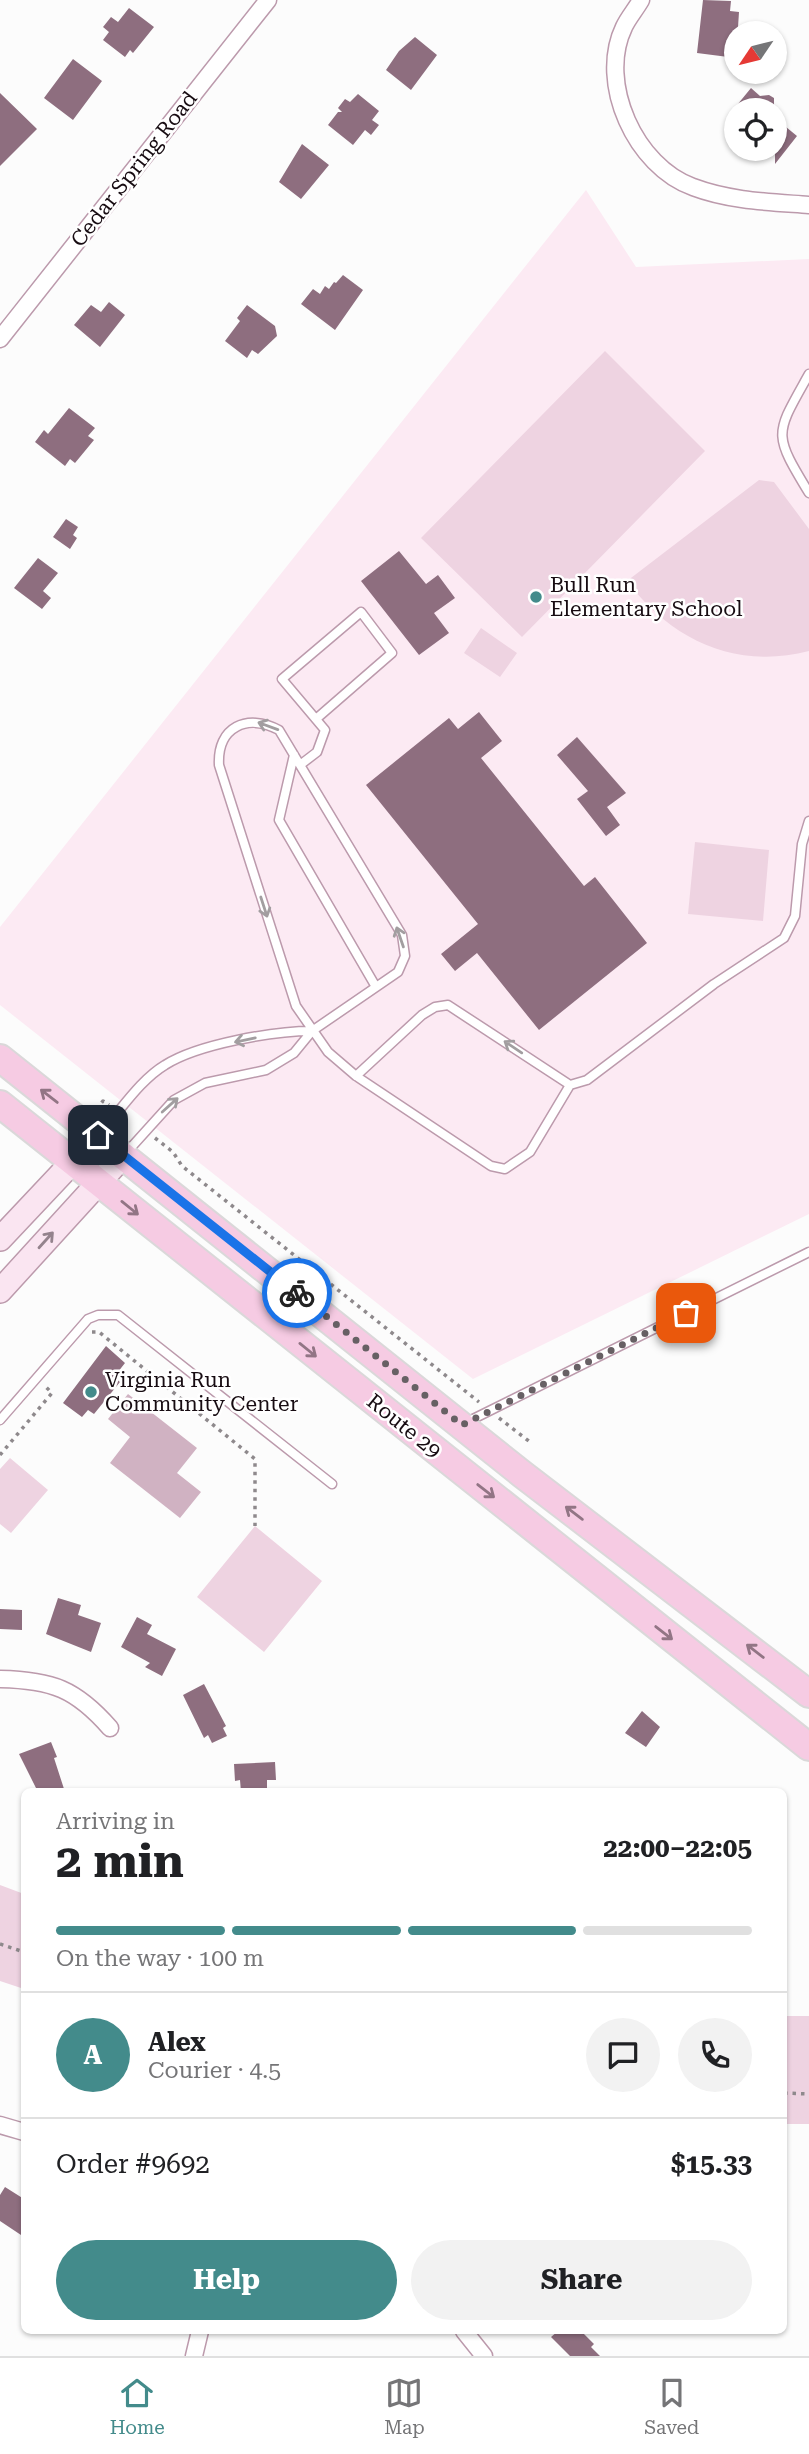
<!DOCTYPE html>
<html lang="en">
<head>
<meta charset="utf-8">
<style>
  :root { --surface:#fff; --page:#f2f2f2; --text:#202124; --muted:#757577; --line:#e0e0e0; --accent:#438b8b }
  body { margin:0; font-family:"Roboto Serif",serif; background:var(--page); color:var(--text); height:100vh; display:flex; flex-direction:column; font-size:26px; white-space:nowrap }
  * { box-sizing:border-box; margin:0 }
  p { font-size:23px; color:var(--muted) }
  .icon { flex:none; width:38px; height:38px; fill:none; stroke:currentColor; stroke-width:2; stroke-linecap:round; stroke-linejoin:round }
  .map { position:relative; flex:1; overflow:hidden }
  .side { position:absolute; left:21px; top:1788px; width:766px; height:546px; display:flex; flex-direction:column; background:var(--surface); border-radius:10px; box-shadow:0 2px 5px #0004 }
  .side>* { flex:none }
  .needle { width:46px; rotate:235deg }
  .buttons { position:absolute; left:724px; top:21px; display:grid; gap:14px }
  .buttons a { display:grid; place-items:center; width:63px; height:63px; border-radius:50%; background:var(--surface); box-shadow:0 2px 5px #0004; font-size:35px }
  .pin { position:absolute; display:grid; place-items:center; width:60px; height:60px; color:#fff; margin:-30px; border-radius:14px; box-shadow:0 4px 10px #0006 }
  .courier { position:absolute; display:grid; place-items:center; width:70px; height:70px; margin:-35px; border:5px solid #1a73e8; border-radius:50%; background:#fff; color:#222; box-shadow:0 2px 9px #0007 }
  .head em { font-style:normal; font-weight:700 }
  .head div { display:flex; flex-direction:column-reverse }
  .head { display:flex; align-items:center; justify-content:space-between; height:119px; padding:0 35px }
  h1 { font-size:46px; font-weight:700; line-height:52px }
  .bar { display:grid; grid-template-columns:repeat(4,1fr); gap:10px 7px; align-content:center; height:84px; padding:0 35px }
  .bar i { height:9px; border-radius:5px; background:var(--line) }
  .bar .selected { background:var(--accent) }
  .bar p { grid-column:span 4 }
  .line { display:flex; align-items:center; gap:18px; padding:0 35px; border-top:2px solid var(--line) }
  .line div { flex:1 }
  .round { display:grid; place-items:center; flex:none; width:74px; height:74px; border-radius:37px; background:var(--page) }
  .cta { display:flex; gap:14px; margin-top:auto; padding:14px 35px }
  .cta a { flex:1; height:80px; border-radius:42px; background:var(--accent); color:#fff; font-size:28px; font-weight:700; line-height:80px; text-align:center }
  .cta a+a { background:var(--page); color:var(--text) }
  .menu { display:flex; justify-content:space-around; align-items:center; height:98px; border-top:2px solid var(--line); background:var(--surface); font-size:19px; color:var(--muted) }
  .menu a { display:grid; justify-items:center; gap:4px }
  .menu .selected { color:var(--accent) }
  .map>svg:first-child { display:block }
  .built { fill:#fceaf3 }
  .green { fill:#eed3e1 }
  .water { fill:#d0b2c2 }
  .building { fill:#8e6e7f }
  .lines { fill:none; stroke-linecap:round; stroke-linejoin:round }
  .service-casing { stroke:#bc9aac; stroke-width:11 }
  .minor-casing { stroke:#bc9aac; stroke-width:19 }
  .secondary-casing { stroke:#bc9aac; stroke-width:26 }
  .primary-casing { stroke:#dad8d9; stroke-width:30 }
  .path { stroke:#8e898c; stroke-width:3.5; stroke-dasharray:3.5 5; stroke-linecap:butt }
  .service { stroke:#fff; stroke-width:8 }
  .minor { stroke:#fff; stroke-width:16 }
  .secondary { stroke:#fae5f1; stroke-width:23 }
  .primary { stroke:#f6cbe3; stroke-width:26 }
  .oneway { stroke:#a29ea0 }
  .oneway2 { stroke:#927585 }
  .oneway3 { stroke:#94838d }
  .done { stroke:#676064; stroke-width:7; stroke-dasharray:0 12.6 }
  .route { stroke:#1a73e8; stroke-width:9 }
  .poi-dot { fill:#438b8b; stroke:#fff; stroke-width:2.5 }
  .labels { text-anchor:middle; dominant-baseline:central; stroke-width:5; stroke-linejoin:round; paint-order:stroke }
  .street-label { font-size:21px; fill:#170c12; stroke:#fff }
  .poi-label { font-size:21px; fill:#170c12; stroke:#fff; text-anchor:start }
</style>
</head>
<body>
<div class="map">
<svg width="809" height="2356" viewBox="0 0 809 2356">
  <rect width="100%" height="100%" fill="#fcfcfc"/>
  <path class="built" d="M586,190L636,267L809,259V1214L473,1379L0,1005V927Z"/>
  <path class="green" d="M605,351L705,451L522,637L421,538Z
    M759,480L774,482L809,529V651C736,670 671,640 627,581Z
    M481,628L517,653L500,677L464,653Z
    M695,842L769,850L763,921L688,914Z
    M10,1458L48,1490L11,1533L0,1524V1469Z
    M255,1526L322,1581L264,1652L197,1597Z
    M0,1885L24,1894V1989L0,1981Z
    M784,2016H809V2124H784Z"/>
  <path class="water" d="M128,1394L197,1448L177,1473L201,1492L180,1518L110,1463L130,1437L108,1419Z"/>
  <path class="building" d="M703,0L731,1L730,11L739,12L736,58L697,53Z
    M129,8L154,27L133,53L130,50L125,57L103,40L109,32L103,27L111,17L118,22Z
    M415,37L437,55L411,90L386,70L399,51Z
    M73,59L102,81L73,120L44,98Z
    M751,88L760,96L769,95L774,98V110H733Z
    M0,93L37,129L0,166Z
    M358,94L379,111L372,120L379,125L371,135L365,130L353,145L328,125L338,112H342L338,108L345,99L350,102Z
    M775,118L797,136L775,164Z
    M302,144L329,165L301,199L279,182Z
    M343,275L363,290L335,330L301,304L313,289L320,294L325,286L329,289L334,282L336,283Z
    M109,302L125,315L100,347L74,325L91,305L101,312Z
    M247,305L275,326L277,336L258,354L252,350L247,358L225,341L240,321L237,318Z
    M69,408L95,428L88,436L94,440L75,463L70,459L65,466L35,442L44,430L48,434Z
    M66,519L78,527L73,535L77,538L70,549L53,537Z
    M399,551L426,584L438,575L455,598L434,613L449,633L419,655L361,581Z
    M38,558L58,573L43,591L51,598L42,609L14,588Z
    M479,712L502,741L481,758L584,886L595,877L647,943L539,1030L477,953L455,971L441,954L478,924L366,785L449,718L458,729Z
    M577,737L626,793L607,807L620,825L606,836L577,799L588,791L557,755Z
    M106,1346L125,1363L114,1377L120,1382L94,1414L88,1410L82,1417L63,1403Z
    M58,1598L81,1605L78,1615L101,1623L91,1652L46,1634Z
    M0,1609L22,1610V1630L0,1629Z
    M137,1617L152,1625L147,1634L176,1649L162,1676L145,1667L150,1663L121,1647Z
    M204,1684L226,1726L223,1728L227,1736L212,1743L208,1735L204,1738L183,1695Z
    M642,1711L660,1727L646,1747L625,1733Z
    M51,1742L57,1757L54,1758L65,1792H38L19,1754Z
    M275,1762L276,1780H267V1792H241L240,1780L235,1781L234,1764Z
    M5,2187L24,2199V2237L0,2221V2195Z
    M558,2331H581L594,2344L591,2347L600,2356H570L551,2337Z"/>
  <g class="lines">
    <g class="service-casing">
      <path id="service" d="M809,374C775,435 772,432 809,493
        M294,755L279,820L376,987
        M300,765L317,752L325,730L282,679L361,612L392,653L316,719
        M356,1076L422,1015L435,1007L448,1005L570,1085
        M101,1132C121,1110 140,1080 165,1065C198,1044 274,1031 312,1031
        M126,1153L174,1100L205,1083L266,1070L294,1053L312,1031L398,972L405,956L402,935L279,730C247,713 217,727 219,765L296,1006L328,1052L356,1076L491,1166L505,1169L530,1152L570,1085L587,1080L714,984L784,938L795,916L802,844L809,821
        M0,1420L88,1319L98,1315H118L332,1484
        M467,1422L809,1252"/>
    </g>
    <g class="minor-casing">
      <path id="minor" d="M641,0C636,9 628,18 624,27C597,83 636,167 693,187C730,201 770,202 809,205
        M0,339L268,0
        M0,1679C52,1680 76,1689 110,1728
        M0,2125L24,2132
        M464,2331L484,2356
        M194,2356L200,2331"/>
    </g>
    <g class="secondary-casing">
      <path id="secondary" d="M0,1239L98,1135
        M0,1291L124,1155"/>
    </g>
    <g class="primary-casing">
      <path id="primary" d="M0,1058L522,1474L809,1694
        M0,1104L809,1747"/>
    </g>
    <path class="path" d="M96,1109L103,1101L109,1105
      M155,1138L173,1152L182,1166L479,1402
      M92,1332H99L255,1459V1526
      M499,1418L530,1442
      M0,1455L52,1393L46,1387
      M0,1944L24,1952
      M784,2093L809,2094"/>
    <use href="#service" class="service"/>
    <use href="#minor" class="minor"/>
    <use href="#secondary" class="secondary"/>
    <use href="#primary" class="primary"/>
  </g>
  <defs><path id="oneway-shaft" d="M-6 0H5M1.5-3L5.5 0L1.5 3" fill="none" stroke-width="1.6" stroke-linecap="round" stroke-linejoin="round" transform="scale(1.75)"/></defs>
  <g class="oneway">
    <use href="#oneway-shaft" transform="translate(268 726) rotate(-160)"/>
    <use href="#oneway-shaft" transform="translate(264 907) rotate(72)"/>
    <use href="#oneway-shaft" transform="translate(400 937) rotate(-109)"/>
    <use href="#oneway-shaft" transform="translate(245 1040) rotate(168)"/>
    <use href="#oneway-shaft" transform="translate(513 1047) rotate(-146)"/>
    <use href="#oneway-shaft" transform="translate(170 1105) rotate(-42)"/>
  </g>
  <g class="oneway2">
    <use href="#oneway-shaft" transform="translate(49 1096) rotate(-142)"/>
    <use href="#oneway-shaft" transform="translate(130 1208) rotate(39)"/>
    <use href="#oneway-shaft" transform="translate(308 1350) rotate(39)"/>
    <use href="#oneway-shaft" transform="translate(486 1491) rotate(38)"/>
    <use href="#oneway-shaft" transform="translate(574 1513) rotate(-143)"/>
    <use href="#oneway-shaft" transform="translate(664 1633) rotate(38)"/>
    <use href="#oneway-shaft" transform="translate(755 1651) rotate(-142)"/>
  </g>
  <use class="oneway3" href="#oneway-shaft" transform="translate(46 1240) rotate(-48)"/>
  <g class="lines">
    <path class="done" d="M297,1293L462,1425L686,1313"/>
    <path class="route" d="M98,1135L297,1293"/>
  </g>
  <g class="poi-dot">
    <circle cx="536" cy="597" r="7"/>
    <circle cx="91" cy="1392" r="7"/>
  </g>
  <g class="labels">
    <g class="street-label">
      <text transform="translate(134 169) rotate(-52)">Cedar Spring Road</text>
      <text transform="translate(404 1426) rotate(39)">Route 29</text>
    </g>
    <g class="poi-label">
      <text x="550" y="585">Bull Run<tspan x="550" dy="24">Elementary School</tspan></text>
      <text x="105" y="1380">Virginia Run<tspan x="105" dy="24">Community Center</tspan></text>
    </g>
  </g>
</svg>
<div class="buttons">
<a><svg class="needle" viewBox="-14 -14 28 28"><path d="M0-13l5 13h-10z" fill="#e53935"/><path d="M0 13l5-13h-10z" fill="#757577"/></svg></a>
<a><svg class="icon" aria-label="locate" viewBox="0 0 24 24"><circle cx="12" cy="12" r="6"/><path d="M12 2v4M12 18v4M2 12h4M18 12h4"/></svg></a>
</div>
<div class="pin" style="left:686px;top:1313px;background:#ea580c"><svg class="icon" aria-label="bag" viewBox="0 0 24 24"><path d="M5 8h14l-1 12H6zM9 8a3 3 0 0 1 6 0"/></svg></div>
<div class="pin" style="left:98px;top:1135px;background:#1f2937"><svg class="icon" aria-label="home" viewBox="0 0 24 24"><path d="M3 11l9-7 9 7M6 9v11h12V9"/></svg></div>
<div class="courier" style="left:297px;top:1293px"><svg class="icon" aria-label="bike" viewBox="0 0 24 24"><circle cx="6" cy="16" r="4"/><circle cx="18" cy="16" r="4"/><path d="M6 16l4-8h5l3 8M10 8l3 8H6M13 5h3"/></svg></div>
<section class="side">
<div class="head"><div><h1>2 min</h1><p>Arriving in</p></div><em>22:00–22:05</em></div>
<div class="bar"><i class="selected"></i><i class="selected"></i><i class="selected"></i><i></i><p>On the way · 100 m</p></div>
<div class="line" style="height:126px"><b class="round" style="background:var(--accent);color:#fff">A</b><div><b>Alex</b><p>Courier · 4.5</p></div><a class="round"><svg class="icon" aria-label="chat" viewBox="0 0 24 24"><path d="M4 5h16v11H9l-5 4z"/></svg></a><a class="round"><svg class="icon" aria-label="phone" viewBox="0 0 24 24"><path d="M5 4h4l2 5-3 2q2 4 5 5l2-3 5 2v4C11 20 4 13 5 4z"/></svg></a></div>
<div class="line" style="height:91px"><div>Order #9692</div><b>$15.33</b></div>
<div class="cta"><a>Help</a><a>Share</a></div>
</section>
</div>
<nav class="menu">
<a class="selected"><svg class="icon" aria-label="home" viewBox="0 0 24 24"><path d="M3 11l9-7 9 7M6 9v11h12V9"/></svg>Home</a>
<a><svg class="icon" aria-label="map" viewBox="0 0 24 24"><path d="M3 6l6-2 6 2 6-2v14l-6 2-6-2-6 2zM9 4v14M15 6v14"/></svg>Map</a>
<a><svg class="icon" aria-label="saved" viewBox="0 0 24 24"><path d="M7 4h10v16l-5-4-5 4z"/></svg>Saved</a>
</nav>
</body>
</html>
